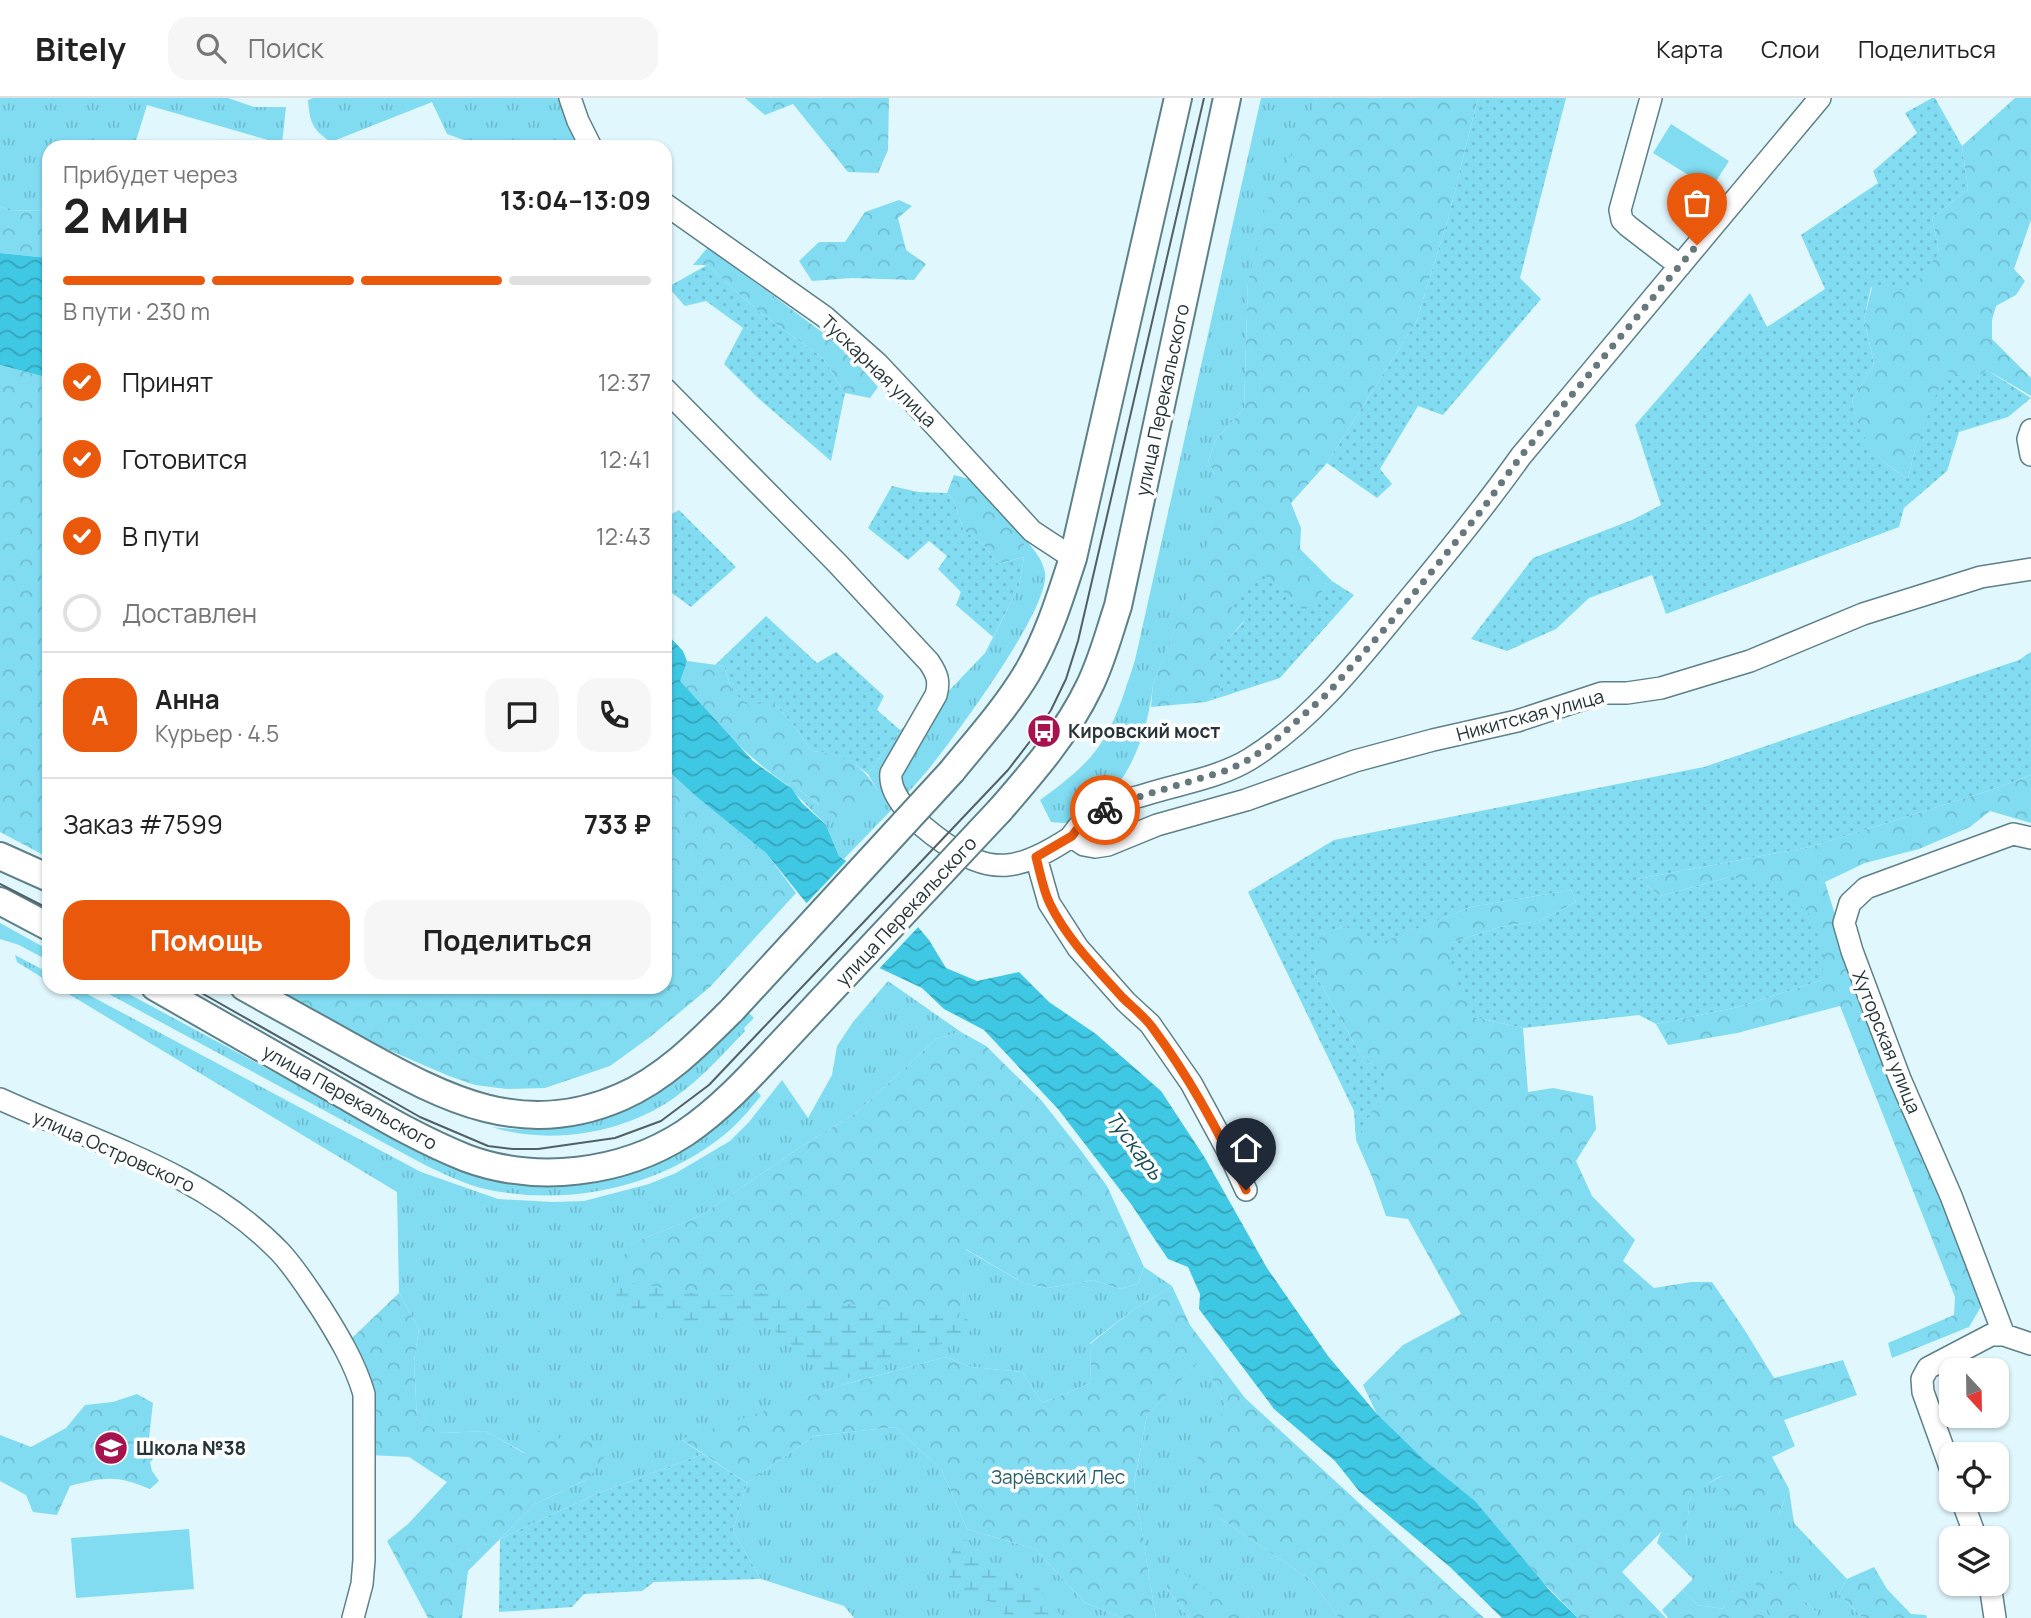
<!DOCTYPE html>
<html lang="ru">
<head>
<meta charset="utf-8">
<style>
  :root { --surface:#fff; --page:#f6f6f6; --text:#222; --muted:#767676; --line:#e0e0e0; --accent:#ea580c }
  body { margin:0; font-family:Manrope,sans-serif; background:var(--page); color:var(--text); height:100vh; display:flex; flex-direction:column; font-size:26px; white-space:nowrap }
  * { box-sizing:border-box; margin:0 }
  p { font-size:23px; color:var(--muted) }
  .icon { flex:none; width:38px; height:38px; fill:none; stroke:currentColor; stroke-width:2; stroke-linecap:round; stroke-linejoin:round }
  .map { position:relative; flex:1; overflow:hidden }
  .drawer { position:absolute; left:42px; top:42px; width:630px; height:854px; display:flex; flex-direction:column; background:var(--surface); border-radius:21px; box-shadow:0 2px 5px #0004 }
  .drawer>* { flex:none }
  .needle { width:46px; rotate:158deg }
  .controls { position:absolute; left:1939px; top:1260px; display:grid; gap:14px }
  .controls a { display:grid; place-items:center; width:70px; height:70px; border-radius:14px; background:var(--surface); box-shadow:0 2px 5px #0004; font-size:35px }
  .pin { position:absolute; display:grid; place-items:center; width:60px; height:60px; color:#fff; margin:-72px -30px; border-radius:50% 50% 50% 0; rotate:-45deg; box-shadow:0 0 7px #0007 }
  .pin .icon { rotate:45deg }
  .courier { position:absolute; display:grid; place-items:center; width:70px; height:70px; margin:-35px; border:5px solid #ea580c; border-radius:50%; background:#fff; color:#222; box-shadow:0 2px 9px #0007 }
  .summary em { font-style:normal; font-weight:700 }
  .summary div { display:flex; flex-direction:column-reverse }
  .summary { display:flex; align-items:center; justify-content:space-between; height:119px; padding:0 21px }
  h1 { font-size:46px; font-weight:700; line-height:52px }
  .bar { display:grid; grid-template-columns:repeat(4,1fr); gap:10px 7px; align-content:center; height:84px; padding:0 21px }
  .bar i { height:9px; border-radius:5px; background:var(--line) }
  .bar .selected { background:var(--accent) }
  .bar p { grid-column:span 4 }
  .line { display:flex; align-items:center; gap:18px; padding:0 21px; border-top:2px solid var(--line) }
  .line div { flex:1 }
  .round { display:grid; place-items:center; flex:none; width:74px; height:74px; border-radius:21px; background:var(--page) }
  ol { padding:0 21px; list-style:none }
  li { display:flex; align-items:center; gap:21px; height:77px }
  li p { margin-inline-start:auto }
  li .icon { padding:7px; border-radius:50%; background:var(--accent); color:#fff; stroke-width:4 }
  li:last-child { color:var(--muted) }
  li i { width:38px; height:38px; border:4px solid var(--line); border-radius:50% }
  .primary-button { display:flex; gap:14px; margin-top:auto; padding:14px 21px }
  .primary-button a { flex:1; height:80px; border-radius:21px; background:var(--accent); color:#fff; font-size:28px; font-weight:700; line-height:80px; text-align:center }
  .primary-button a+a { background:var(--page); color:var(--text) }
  header { display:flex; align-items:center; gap:42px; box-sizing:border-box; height:98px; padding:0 35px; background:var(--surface); border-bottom:2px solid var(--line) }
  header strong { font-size:33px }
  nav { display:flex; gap:38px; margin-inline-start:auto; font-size:24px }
  .search { width:490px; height:63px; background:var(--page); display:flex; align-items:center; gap:18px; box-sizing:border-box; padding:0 24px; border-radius:21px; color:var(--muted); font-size:26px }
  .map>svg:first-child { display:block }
  .grass { fill:url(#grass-tufts) }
  .forest { fill:url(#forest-crowns) }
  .wetland { fill:url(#wetland-marsh) }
  .park { fill:url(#park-dots) }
  .pitch { fill:#81dcf2 }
  .water { fill:url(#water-waves) }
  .pier { fill:#e0f7fd }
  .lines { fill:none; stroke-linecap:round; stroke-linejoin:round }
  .minor-casing { stroke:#5d8089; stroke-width:24 }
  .major-casing { stroke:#5d8089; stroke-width:30 }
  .minor { stroke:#fff; stroke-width:21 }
  .major { stroke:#fff; stroke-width:26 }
  .tram { stroke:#506065; stroke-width:2 }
  .major-bridge-casing { stroke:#5d8089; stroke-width:30; stroke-linecap:butt }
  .major-bridge { stroke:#fff; stroke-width:26 }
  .done { stroke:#66787d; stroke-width:7; stroke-dasharray:0 12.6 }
  .route { stroke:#ea580c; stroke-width:9 }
  .labels { text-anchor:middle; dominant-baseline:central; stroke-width:7; stroke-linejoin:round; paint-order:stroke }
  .street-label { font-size:19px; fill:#253438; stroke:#fff }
  .poi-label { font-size:19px; font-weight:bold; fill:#253438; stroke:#fff; text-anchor:start }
  .park-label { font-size:19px; fill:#2a606c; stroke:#fff }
  .water-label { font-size:21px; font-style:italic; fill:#134c58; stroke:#fff }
</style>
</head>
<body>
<header>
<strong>Bitely</strong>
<div class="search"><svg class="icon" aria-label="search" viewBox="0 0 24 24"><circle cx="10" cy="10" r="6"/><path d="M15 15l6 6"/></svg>Поиск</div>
<nav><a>Карта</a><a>Слои</a><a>Поделиться</a></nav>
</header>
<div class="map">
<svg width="2031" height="1520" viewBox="0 0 2031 1520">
  <defs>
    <pattern id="grass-tufts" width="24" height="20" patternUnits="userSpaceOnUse" patternTransform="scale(1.75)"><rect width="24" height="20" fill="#81dcf2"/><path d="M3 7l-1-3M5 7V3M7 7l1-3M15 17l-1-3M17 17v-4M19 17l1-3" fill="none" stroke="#6fbdd0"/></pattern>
    <pattern id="forest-crowns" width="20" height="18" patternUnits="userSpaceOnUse" patternTransform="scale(1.75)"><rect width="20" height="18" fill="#81dcf2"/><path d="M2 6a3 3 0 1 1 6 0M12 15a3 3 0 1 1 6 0" fill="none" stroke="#6fbdd0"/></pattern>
    <pattern id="wetland-marsh" width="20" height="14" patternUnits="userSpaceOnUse" patternTransform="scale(1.75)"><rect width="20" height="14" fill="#81dcf2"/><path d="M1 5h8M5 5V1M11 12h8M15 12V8" fill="none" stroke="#6fbdd0"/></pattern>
    <pattern id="park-dots" width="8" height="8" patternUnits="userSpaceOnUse" patternTransform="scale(1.75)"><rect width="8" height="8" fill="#81dcf2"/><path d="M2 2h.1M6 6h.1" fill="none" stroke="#6fbdd0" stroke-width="1.8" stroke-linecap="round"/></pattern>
    <pattern id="water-waves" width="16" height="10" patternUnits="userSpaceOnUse" patternTransform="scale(1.75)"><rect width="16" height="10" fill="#3fc8e4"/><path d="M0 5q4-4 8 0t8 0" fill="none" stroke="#35a3ba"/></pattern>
  </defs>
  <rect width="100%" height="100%" fill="#e0f7fd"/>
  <path class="grass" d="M0,0H228L254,9H286L282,46L147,7L134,49H49V113L8,112L0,108Z
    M313,0H561L578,49H484L447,36L432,4L331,44C312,31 310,25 308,2Z
    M1261,0H1318L1248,184L1244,310L1216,342L1208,363L1215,377L1216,426L1153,586C1148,637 1126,698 1077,722C1070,726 1059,725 1051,724L1040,702C1063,685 1088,667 1103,642C1118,618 1126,589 1135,562Z
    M1024,439C1032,450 1043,461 1045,475C1050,511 956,636 932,667C905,700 873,730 844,761L839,758L826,727L787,687L793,684L801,693L819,707L878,693L868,676L900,632L940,602L985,555L1019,489L1024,459Z
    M0,825L49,852V863L19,847L0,841Z
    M15,857L49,875V884L17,864Z
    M888,883L961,934L936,941L856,1015L805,1046L700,1118L630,1146L963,1209L965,1151L1025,1186L1048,1190L1094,1182L1120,1191L1138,1186L1144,1169L1172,1188L1133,1212L1090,1245L1091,1285L1042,1305L1022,1274L971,1269L946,1259L842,1287L682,1342L703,1356L596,1396L500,1441L535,1406L588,1381L565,1347L525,1355L485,1333L440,1335L417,1321L414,1263L419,1231L399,1195L397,1094L57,889H74L421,1074L498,1101L553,1104L584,1103L649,1086L676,1075L730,1043L749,1024L782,982L808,1020L832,977L837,948L853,924Z
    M96,889H116L431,1059L473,1076L500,1084L551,1087L669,1059L718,1028L757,993L761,998C750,1011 738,1026 724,1037C659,1090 566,1109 485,1091C464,1086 444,1076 425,1067Z
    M748,914L754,920L744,930L745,933C723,956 701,981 674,1000C624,1035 550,1048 492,1029C559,1038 626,1023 679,981C704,962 726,937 748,914Z
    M1202,1259L1227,1311L1218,1419L1311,1482L1339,1520H1250L1166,1489L1189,1520H1156L1134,1386L1147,1317Z
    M895,1329L941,1371L967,1431L1035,1451L1085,1505L1123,1520H854L844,1508L761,1481L733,1433L747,1385L814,1338Z
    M1722,1378L1778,1417L1789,1391L1794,1425L1847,1481L1839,1496L1863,1520H1818V1516L1804,1502L1754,1481L1772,1520L1728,1490L1724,1511L1698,1507L1682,1492L1693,1481L1657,1445L1661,1434L1686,1448L1689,1403L1695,1392Z"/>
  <path class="forest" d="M745,0H889L888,52L878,75L848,74L793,6L765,17Z
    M1318,0H1478L1448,121L1416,224L1327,365L1291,405L1301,430L1300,451L1332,483L1305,514L1261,475L1244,523L1215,556L1221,594L1206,604L1151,609L1153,586L1215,426V377L1208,363L1216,342L1244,310L1248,184L1267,102L1310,20Z
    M2015,0H2031V122L2014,171L2025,183L2016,197L1996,208L1992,222V241L2031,280V298L1987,272L1928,322L1916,347L1908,381C1871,356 1862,347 1852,302L1874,266L1864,221L1872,189L1939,154L1932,120L1968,91L1962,48Z
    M899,102L912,108L898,120L906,152L926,166L914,182L852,180L812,183L799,163L819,144H845L865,114Z
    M0,108L8,112L49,113V160L0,155Z
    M708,149L826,237L852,259L878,289L870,300L845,295L823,260L758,213L707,167H693Z
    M0,267L49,280V760L0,734Z
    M954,377L969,381L1004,415L1024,439V459L998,466L982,445L964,433L954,403L947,395Z
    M687,563L724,568L732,593L771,602L792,625L812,653C844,656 862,666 878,693L865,710L839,722L801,693L793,684L787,687C745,657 712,622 679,582Z
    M665,670L698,700L766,755L796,795L710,889L650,939L610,968L545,990L507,991L475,987L449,978L370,944L274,889H665Z
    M2031,677V725L1990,713L1970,729L1919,751L1865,765L1825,784L1854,879L1986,1200L1969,1229L1892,1260L1888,1245L1954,1217L1955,1199L1840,908L1737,935L1668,947L1656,926L1738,909L1822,882L1730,779L1660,798L1638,781L1810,749L1991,692Z
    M1571,792L1576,804L1539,823L1500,829L1450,845L1474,919L1523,930L1528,994L1553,990L1593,998L1596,1031L1576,1063L1592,1098L1635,1142L1623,1163L1654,1190L1691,1184H1712L1744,1231L1774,1280L1843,1262L1857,1297L1784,1322L1795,1348L1772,1359L1789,1391L1778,1417L1753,1420L1728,1408L1721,1378L1696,1392L1689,1403L1686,1449L1661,1434L1622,1474L1666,1520H1578L1377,1316L1363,1287L1403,1247L1461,1216L1408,1121L1386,1118L1373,1081L1356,1042L1389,980L1361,957L1315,876L1319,837L1345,828L1374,847L1471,809Z
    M961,934L986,948L1041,1002L1079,1050L1107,1088L1144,1169L1138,1186L1120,1191L1094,1182L1048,1190L1025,1186L966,1151L963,1209L955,1221L763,1195L712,1198L618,1183L621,1164L630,1146L700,1118L805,1046L856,1015L936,941Z
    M1172,1188L1190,1227L1245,1300L1484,1520H1339L1311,1482L1218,1419L1193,1346L1227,1311L1202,1260L1147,1317L1134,1385L1156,1520H1123L1085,1505L1035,1451L967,1431L941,1371L895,1329L814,1338L747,1385L681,1341L842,1287L946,1259L971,1269L1022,1274L1042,1305L1091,1285L1090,1246L1133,1212Z
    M399,1195L419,1231L414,1263L417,1321L441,1335L485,1333L524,1355L533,1335L549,1329L565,1347L583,1341L608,1354L588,1381L535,1406L468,1473L462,1520H428L387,1443L408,1426L447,1384L409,1359L370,1357L368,1281L352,1240Z
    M137,1296L153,1305L149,1340L165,1348L150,1364L152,1373L159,1383L150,1391C116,1377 105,1379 70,1388L57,1417L33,1414L26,1397L0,1383V1337L31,1349L66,1330L85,1307L113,1304Z
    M1874,1469L1887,1491L1911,1516L1926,1517L1927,1520H1863L1839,1496L1847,1481Z
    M1177,1470L1234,1513L1250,1520H1189L1166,1489Z
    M1760,1472L1791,1474L1804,1502L1818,1516V1520H1668L1662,1512L1682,1492L1698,1507L1724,1511L1727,1489L1771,1519L1754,1482Z"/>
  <path class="wetland" d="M618,1183L712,1198L763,1195L967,1221L973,1228L968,1236L837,1284L769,1228L674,1224L631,1212L617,1202L616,1191Z
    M964,1441L997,1469L1037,1488L1063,1520H1006L1000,1506L957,1495L949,1481L952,1451Z"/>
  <path class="park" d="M1478,0H1566L1520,180L1541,201L1443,317L1418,308L1380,371L1392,386L1377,400L1327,365L1416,224L1448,121Z
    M1932,0H1935L1962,48L1968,91L1932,120L1939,154L1912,193L1871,189L1864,221L1874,266L1852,302C1862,344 1872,358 1908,381L1916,347L1946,272L1972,284L1987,272L2031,300L2008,319L1959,334L1947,373L1904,410L1899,429L1666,516L1652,477L1589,500L1556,531L1507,553L1471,541L1533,460L1632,422L1661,407L1635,327L1750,195L1767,229L1825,191L1801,137L1878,85L1873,73L1917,35L1905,15Z
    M707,167L758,213L823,260L845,295L831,363L758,300L724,266L743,230L706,203L685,208L668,189Z
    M892,388L918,394L947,395L954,403L964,433L982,445L998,466L1024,459L1019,489L993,539L956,507L961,494L938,471L947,458L929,443L908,462L868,430Z
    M679,412L736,469L691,509L665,490V415L668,418Z
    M1261,474L1304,513L1332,483L1354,497L1280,580L1206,604L1221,594L1214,556L1244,524L1231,511Z
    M766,518L817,565L836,554L884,598L877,612L900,632L868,676C851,662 834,655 812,653L792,625L771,602L750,609L732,593L724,568L715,567Z
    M2031,554V677L1991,692L1810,749L1638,781L1660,798L1730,779L1776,786L1808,814L1824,852L1822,882L1738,909L1656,926L1639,917L1523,930L1474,919L1452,874L1450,845L1500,829L1539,823L1576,804L1571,792L1471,809L1373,848L1345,828L1320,837L1315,876L1361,957L1390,980L1356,1042L1354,1013L1248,794L1334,742L1704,669L2019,562Z
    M703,1356L747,1385L733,1433L761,1481L654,1484L642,1493L584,1496L572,1509L499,1514L500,1441L596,1396Z"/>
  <path class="pitch" d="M1671,26L1729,63L1711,91L1653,55Z
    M189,1431L194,1491L76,1500L71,1440Z"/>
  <path class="water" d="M0,155L49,160V280L0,267Z
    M665,534L683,553L687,563L680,583L753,663L792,691L802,705L826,727L839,758L885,790L929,842L946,870L977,883L1019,874L1049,904L1096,936L1161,993L1205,1060L1267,1170L1328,1258L1377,1316L1423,1361L1475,1403L1551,1494L1578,1520H1502L1450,1469L1359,1393L1335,1363L1274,1311L1199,1211L1200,1196L1188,1169L1168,1161L1131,1106L1058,1011L984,932L944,911L922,890L873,867L829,833L766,755L698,700L665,670Z"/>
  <path class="pier" d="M849,760L888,788L921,826L877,873L827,835L804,808Z"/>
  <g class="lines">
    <g class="minor-casing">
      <path id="minor" d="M570,0L578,23L591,49
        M1651,0L1620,112L1622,122L1628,128L1680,168
        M665,106L825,219L877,265L908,298L1032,433L1073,460
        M665,291L837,465L929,564C937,576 940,583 936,597L891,675C888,701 923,730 943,744C991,779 1020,772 1068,741C1074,737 1076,730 1082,725C1091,718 1104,712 1114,707C1123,702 1134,700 1144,697C1178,686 1219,680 1250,661C1311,623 1358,563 1403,508C1444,459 1484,410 1521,358L1820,0
        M2031,332L2028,341L2031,357
        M1072,739L1084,747L1095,749L1108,747L1157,727L1246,702L1355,663L1433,642L1517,623L1602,595H1627L1661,590L1750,563L1863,516L1981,479L2031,471
        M2031,740L2013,736L1866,790L1850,805L1844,825L1852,853L1900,981L1951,1098L2004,1237L2031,1246
        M1036,759L1049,805L1078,850L1126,904L1150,926L1191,985L1230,1057L1246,1092
        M0,1001C98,1046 203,1074 280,1154C296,1171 308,1191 321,1210C338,1237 355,1265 364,1296V1462L362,1486L353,1520
        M1951,1372L1923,1294L1922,1281L1928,1270L1991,1237H2004
        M1962,1402L1976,1440
        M1990,1486L1995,1520"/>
    </g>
    <g class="major-casing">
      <path id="major" d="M952,673C978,641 1006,610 1027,575C1048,539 1060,500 1073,460L1178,0
        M1000,712C1033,674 1067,635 1089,589C1102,563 1109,535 1118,508L1227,0
        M0,758L49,780
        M0,803L49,829
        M155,889C218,925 281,961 344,997C384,1020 423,1043 466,1060C536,1086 622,1076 685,1035C719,1012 747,982 775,952
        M244,889C283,911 322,932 361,954C446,1001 523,1042 621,999C665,980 700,944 733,911"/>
    </g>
    <use href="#minor" class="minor"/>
    <use href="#major" class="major"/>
    <path class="tram" d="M0,786L49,811
      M191,889L420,1019L488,1048L513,1051H538L615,1040L661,1023L709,987L1008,672L1031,642L1051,612L1066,581L1078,543L1204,0"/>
    <g class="major-bridge-casing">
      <path id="major-bridge" d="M733,911L952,673
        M775,952L1000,712"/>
    </g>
    <use href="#major-bridge" class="major-bridge"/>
  </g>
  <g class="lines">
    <path class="done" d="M1105,712L1118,705L1228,672L1248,662L1269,648L1328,595L1389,526L1481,413L1521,358L1697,147"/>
    <path class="route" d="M1105,712L1082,725L1072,738L1036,759C1040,774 1043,792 1050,806C1067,841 1096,870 1122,899C1132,909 1144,918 1152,929C1190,980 1220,1035 1246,1092"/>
  </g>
  <defs>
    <g id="bus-disc" transform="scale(1.75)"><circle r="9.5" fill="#a6134f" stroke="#fff"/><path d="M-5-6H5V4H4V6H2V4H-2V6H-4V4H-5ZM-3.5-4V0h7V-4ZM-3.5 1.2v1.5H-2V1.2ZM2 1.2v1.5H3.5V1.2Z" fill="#fff"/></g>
    <g id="school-disc" transform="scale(1.75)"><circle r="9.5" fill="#a6134f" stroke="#fff"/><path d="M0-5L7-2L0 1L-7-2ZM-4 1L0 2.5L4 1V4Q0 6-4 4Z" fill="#fff"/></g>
  </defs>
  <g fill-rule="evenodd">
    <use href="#bus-disc" x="1044" y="633"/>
    <use href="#school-disc" x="111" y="1350"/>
  </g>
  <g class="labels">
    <g class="street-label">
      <text transform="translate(879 273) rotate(44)">Тускарная улица</text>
      <text transform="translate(1162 302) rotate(-78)">улица Перекальского</text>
      <text transform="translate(1530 617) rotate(-15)">Никитская улица</text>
      <text transform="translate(906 813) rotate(-47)">улица Перекальского</text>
      <text transform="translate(1887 944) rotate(68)">Хуторская улица</text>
      <text transform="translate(350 999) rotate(29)">улица Перекальского</text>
      <text transform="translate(114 1053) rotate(24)">улица Островского</text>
    </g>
    <g class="poi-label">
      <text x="1068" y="633">Кировский мост</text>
      <text x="136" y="1350">Школа №38</text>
    </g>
    <g class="park-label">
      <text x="1058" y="1379">Зарёвский Лес</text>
    </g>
    <g class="water-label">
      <text transform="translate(1135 1047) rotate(53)">Тускарь</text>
    </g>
  </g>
</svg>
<div class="controls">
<a><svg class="needle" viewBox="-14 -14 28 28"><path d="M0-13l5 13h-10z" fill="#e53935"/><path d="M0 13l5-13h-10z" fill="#767676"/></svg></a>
<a><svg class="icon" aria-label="locate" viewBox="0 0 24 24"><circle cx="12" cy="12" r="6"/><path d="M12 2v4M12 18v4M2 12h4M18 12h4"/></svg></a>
<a><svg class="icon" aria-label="layers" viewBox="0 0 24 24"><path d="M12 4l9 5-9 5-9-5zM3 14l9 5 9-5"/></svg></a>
</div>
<div class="pin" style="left:1697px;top:147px;background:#ea580c"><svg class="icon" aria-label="bag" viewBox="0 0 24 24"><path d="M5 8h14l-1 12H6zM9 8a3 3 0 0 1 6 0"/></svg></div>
<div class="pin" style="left:1246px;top:1092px;background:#1f2937"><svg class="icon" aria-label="home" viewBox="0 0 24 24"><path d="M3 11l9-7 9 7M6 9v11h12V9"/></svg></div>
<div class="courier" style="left:1105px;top:712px"><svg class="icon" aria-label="bike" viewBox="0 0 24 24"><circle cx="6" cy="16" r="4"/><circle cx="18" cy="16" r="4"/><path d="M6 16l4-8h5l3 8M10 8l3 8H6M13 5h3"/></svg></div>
<section class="drawer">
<div class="summary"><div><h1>2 мин</h1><p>Прибудет через</p></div><em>13:04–13:09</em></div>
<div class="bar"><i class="selected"></i><i class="selected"></i><i class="selected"></i><i></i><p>В пути · 230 m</p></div>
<ol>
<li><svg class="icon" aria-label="check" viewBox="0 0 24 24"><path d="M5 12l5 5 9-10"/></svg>Принят<p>12:37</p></li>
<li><svg class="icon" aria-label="check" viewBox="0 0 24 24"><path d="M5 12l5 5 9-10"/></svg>Готовится<p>12:41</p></li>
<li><svg class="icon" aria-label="check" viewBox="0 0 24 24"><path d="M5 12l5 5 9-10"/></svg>В пути<p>12:43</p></li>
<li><i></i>Доставлен</li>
</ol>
<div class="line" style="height:126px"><b class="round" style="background:var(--accent);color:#fff">А</b><div><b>Анна</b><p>Курьер · 4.5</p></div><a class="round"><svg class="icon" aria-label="chat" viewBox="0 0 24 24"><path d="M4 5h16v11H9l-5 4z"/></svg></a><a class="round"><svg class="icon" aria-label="phone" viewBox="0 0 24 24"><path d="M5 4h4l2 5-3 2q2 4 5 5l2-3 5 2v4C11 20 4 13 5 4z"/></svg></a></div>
<div class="line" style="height:91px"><div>Заказ #7599</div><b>733 ₽</b></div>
<div class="primary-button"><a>Помощь</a><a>Поделиться</a></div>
</section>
</div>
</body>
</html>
